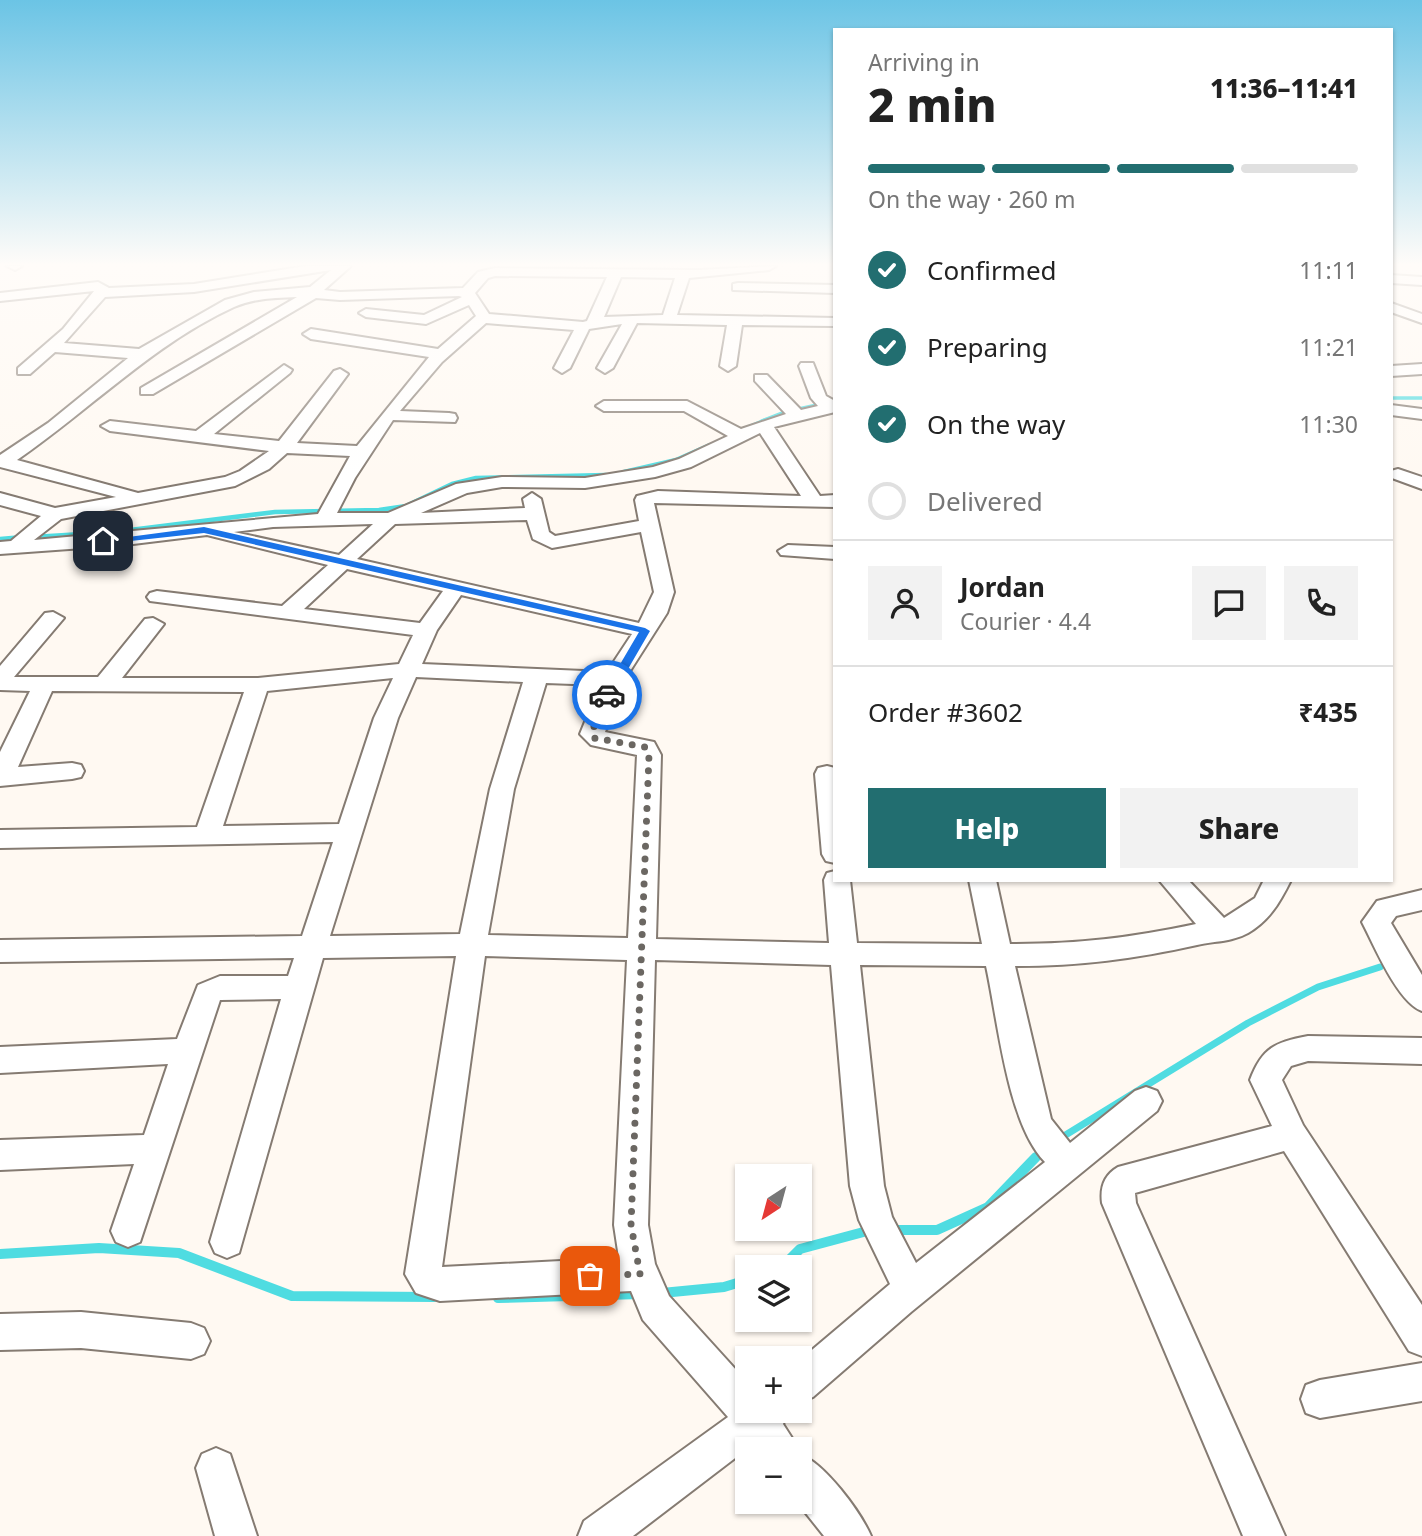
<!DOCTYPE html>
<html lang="en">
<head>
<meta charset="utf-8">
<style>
  :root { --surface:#fff; --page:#f2f2f2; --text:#222; --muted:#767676; --line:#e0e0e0; --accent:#226e70 }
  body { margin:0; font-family:"Noto Sans",sans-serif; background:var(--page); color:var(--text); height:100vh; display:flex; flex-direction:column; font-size:26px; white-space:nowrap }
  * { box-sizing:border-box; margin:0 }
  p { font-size:23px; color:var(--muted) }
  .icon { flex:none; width:38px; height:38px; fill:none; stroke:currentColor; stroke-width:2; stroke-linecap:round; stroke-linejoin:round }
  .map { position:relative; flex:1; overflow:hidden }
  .panel { position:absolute; left:833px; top:28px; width:560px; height:854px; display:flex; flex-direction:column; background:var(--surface); border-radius:0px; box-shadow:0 2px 5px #0004 }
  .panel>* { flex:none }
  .needle { width:46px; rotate:216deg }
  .tools { position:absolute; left:735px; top:1164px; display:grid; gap:14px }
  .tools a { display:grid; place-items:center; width:77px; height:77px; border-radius:0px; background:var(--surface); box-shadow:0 2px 5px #0004; font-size:35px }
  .pin { position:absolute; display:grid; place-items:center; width:60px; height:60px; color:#fff; margin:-30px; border-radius:14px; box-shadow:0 4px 10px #0006 }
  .courier { position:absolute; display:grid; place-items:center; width:70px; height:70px; margin:-35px; border:5px solid #1a73e8; border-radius:50%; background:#fff; color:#222; box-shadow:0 2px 9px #0007 }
  .summary em { font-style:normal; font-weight:800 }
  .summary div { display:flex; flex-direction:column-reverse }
  .summary { display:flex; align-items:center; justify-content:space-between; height:119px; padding:0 35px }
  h1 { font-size:46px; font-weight:800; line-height:52px }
  .bar { display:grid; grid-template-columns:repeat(4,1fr); gap:10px 7px; align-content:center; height:84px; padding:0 35px }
  .bar i { height:9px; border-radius:5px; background:var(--line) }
  .bar .on { background:var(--accent) }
  .bar p { grid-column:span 4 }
  .line { display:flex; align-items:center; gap:18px; padding:0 35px; border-top:2px solid var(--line) }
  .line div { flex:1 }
  .round { display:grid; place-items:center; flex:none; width:74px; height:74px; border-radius:0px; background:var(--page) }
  ol { padding:0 35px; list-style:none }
  li { display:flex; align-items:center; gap:21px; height:77px }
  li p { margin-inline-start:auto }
  li .icon { padding:7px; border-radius:50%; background:var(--accent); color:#fff; stroke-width:4 }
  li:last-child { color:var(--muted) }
  li i { width:38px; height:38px; border:4px solid var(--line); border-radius:50% }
  .action { display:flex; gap:14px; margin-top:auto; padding:14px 35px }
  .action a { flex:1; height:80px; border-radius:0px; background:var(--accent); color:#fff; font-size:28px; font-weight:800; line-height:80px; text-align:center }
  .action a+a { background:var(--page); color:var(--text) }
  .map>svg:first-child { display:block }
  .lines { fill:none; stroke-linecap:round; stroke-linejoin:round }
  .stream-far3 { stroke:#4fdce1; stroke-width:3.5 }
  .stream-far2 { stroke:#4fdce1; stroke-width:4.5 }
  .stream-far1 { stroke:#4fdce1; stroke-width:7 }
  .stream { stroke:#4fdce1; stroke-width:10 }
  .minor-casing { stroke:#857b72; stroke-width:4 }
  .minor { fill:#fff; fill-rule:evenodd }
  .route { fill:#1a73e8 }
  .done { stroke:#6b6762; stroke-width:7; stroke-dasharray:0 12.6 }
</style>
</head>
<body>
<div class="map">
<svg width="1422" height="1536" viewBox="0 0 1422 1536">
  <rect width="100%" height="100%" fill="#fff9f2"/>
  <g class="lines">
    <path class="stream-far3" d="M1391,398H1422
      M762,421L785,412L835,401"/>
    <path class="stream-far2" d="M742,430L766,420
      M624,472L676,460L710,445
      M33,537L114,532L275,512L379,510L406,506L452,484L476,478L606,475
      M0,539L23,537"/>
    <path class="stream-far1" d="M1059,1139L1248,1023L1318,987L1380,967
      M1034,1159L1044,1149"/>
    <path class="stream" d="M893,1230H937L988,1207L1036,1157
      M0,1254L99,1248L179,1253L292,1296L434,1297
      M782,1267L800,1249L871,1230
      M662,1293L724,1287L747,1280
      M498,1298L641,1294"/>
    <g class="minor-casing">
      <path id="minor" d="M7,266H22L15,270Z
        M306,266H351L324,290L340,292L463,288L478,272L495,268L699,270L776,266L769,270L689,278L677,315L835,318V326L742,325L736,366L728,371L720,366L727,325L637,323L613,368L605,373L597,368L622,324L589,329L570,368L562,373L554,368L574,330L486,323L442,362L400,411L449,413L455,414L457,418L455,422L393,420L355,478L337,513H388L456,484L502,477L585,478L653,467L679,459L728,436L684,411H604L596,406L604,401H687L741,429L786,414L755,381V375H767L801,410L818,406L811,398L799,366L801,363H813L826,396L835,401V412L774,427L820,496L835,495V507L654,503L674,592L667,613L625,679L605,732L654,742L661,755L656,939L829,943L824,880L827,873L835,871V880H850L857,943L982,944L969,880H996L1010,944C1078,944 1130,938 1196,924L1159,880H1188L1224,918L1255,898L1264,880H1291C1280,902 1270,920 1248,933C1232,942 1214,941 1197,945C1134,959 1080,966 1015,966L1051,1119L1070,1143L1135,1091L1146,1087L1157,1091L1162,1101L1157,1111L911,1312L813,1397L800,1403V1360L890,1284L859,1220L850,1186L831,965L655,960L648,1225L655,1264L669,1296L747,1382V1410H789L783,1424L799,1449H747L633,1536H578L584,1521L728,1417L643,1320L631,1291L440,1301L416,1293L405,1274L456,956L323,958L239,1253L227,1258L215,1253L210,1242L281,999L220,1000L140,1242L128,1247L116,1242L111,1231L134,1164L0,1170V1140L144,1135L168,1064L0,1073V1047L177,1039L198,985L220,976H288L294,958L0,962V940L302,936L333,842L0,848V830L197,827L244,692L52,691L18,767L72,763L81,765L84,771L81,777L72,779L0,786V752L30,691L0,690V666L45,613L53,612L64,618L14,677H98L145,619L153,618L164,624L122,678H258L399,664L413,635L150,601L147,597L150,593L157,591L282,606L328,565L207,535L125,545L0,554V542L11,541L41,516L0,505V493L55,508L116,497L0,467V455L48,423L128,358L55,352L30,374H18V368L63,329L94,291L0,301V293L98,282L109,288L194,284ZM331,270L310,287L254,292L225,300L139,349L64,343L105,297L194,292ZM495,276L607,277L587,321L583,322L489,314L475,293L488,278ZM621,277L675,278L663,315L604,317ZM459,296L462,297L424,315L366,309L359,313L366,317L426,324L469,305L476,316L438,349L311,329L303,334L311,339L429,357L357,446L297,443L348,374L340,369L334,371L279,441L214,434L290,373L292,370L284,365L196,431L110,421L101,426L110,431L269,451L240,471L225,477L138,493L17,460C90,410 153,344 234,307C254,298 276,298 297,297L141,388V394H153L316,298L340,300ZM760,433L801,496L658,491L637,496L635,500L639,521L555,536L549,532L541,499L532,493L523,499L525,508L421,513L467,493L502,487L585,488L655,477L691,467ZM287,453L350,456L318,514L34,540L61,519L235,486L269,469ZM527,520L533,539L552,548L641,532L654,592L639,623L357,559L395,524ZM373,524L339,555L234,532L273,527ZM347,569L443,591L420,623L304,609ZM461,595L632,634L607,672L422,664L437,630ZM416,677L523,682L490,789L460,934L330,936L398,718ZM393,678L374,718L339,824L223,826L267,691ZM546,683L600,685L580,734L591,745L637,755L628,938L488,935L514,789ZM485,956L627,960L614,1225L619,1258L442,1267ZM860,965L986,966C998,1020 1007,1123 1045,1162L916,1263L892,1217L884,1186Z
        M1391,275L1422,277V285L1391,283Z
        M738,283L835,285V293L733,290V284Z
        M1391,303L1422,314V323L1391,312Z
        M1422,364V374L1391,376V366Z
        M1391,405L1422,409V419L1391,415Z
        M1398,469L1422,477V489L1392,478L1391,471Z
        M788,545L835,547V559L781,555L778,551Z
        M827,766L835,768V863L826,861L822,854L815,774L818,768Z
        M1422,890V910L1396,916L1391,923L1422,975V1011C1398,1003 1374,945 1362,922L1377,901Z
        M1308,1036L1422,1038V1064L1308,1061L1291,1066L1282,1080L1303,1125L1422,1305V1356L1409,1351L1284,1151L1135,1193L1136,1203L1285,1536H1243L1102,1203C1100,1188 1104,1175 1118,1167L1272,1126L1250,1080C1262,1048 1275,1042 1308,1036Z
        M81,1312L191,1323L204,1328L210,1341L204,1354L191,1359L81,1348L0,1350V1314Z
        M1422,1363V1401L1320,1418L1306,1413L1301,1399L1306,1385L1320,1380Z
        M216,1448L230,1454L257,1536H215L196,1468L202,1454Z
        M800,1454C825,1464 860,1511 871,1536H824L797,1502H800Z"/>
    </g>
    <use href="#minor" class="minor"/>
  </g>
  <linearGradient id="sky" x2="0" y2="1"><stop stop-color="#6bc4e5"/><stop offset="0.55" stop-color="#fffcf9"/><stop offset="1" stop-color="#fffcf9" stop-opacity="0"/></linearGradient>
  <rect width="1422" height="481" fill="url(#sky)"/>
  <path class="route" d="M204,527L645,628L650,631L613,695L607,699L602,695L639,632L204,533L103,544L98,541Z"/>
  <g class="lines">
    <path class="done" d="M590,1276L640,1274L631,1225L649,755L645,747L594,738L593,729L607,695"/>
  </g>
</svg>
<div class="tools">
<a><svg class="needle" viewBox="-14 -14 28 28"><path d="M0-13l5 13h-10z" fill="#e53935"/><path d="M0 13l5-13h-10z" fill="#767676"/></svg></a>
<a><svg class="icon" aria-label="layers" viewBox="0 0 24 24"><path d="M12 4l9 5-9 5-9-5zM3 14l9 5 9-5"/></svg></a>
<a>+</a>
<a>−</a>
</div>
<div class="pin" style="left:590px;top:1276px;background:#ea580c"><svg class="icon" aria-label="bag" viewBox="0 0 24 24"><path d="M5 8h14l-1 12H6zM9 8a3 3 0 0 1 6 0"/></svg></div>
<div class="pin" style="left:103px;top:541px;background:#1f2937"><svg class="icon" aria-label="home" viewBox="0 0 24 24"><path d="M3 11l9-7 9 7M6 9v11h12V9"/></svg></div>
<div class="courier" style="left:607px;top:695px"><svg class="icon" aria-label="car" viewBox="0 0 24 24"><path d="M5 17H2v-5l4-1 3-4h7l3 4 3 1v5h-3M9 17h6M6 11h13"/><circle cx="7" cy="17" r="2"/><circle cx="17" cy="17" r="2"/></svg></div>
<section class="panel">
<div class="summary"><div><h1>2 min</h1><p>Arriving in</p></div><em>11:36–11:41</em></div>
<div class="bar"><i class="on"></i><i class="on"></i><i class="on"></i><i></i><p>On the way · 260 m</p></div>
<ol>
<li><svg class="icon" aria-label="check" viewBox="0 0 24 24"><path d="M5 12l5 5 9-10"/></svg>Confirmed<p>11:11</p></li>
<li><svg class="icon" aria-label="check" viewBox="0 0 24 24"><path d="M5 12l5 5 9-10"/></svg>Preparing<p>11:21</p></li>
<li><svg class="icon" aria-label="check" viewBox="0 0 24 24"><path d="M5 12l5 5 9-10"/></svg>On the way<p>11:30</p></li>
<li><i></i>Delivered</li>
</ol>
<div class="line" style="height:126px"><a class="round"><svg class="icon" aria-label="person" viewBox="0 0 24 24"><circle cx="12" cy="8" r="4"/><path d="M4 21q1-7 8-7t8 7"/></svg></a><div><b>Jordan</b><p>Courier · 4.4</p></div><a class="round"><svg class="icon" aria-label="chat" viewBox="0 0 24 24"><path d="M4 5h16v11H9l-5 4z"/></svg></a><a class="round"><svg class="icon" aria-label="phone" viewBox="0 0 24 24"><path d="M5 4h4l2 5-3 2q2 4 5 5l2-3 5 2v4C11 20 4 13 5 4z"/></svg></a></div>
<div class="line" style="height:91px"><div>Order #3602</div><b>₹435</b></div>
<div class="action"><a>Help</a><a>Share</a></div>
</section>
</div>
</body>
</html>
